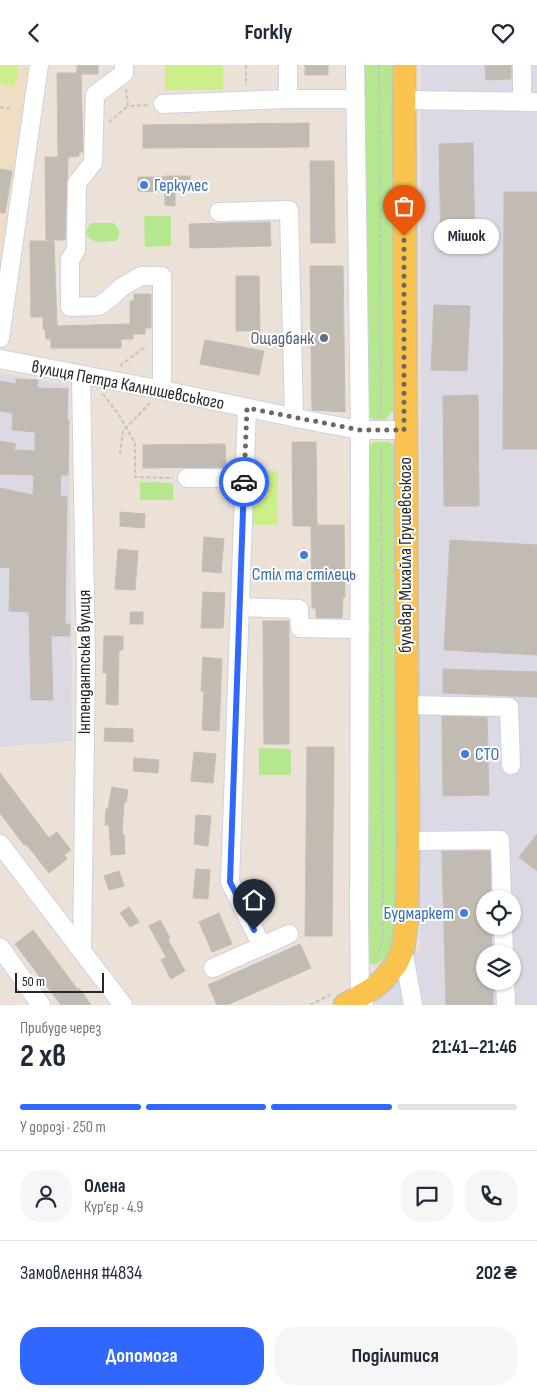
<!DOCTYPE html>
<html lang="uk">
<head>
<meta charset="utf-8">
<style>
  :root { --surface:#fff; --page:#f6f6f7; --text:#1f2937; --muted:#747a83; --line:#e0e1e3; --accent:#3068ff }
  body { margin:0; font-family:"Sofia Sans Condensed",sans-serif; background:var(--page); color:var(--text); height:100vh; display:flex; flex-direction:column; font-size:19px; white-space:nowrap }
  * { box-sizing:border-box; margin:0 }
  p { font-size:16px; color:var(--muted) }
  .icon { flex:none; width:28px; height:28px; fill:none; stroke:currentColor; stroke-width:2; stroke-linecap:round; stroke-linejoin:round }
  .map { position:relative; height:940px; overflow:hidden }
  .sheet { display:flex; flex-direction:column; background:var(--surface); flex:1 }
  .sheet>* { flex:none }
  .buttons { position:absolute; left:476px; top:825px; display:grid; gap:10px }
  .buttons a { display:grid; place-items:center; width:45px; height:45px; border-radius:50%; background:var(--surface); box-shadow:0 1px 4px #0004; font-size:25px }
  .scale { position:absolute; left:15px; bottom:12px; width:89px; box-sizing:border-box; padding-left:5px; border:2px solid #272727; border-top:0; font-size:14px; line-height:18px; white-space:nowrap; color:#272727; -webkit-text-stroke:4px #fff; paint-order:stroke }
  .pin { position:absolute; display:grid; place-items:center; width:42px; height:42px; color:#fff; margin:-51px -21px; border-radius:50% 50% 50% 0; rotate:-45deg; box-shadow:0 0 5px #0007 }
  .pin .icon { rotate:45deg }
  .courier { position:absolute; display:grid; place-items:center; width:50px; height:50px; margin:-25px; border:4px solid #3068ff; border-radius:50%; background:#fff; color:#222; box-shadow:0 1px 6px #0007 }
  .bubble { position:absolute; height:35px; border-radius:18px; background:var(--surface); box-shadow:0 1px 4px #0004; font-size:16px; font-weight:700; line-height:35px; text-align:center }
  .headline em { font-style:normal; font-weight:700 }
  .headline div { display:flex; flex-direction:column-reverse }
  .headline { display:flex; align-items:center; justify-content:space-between; height:85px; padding:0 20px }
  h1 { font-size:32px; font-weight:700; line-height:38px }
  .bar { display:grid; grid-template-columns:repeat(4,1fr); gap:8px 5px; align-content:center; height:60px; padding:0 20px }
  .bar i { height:6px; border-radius:4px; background:var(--line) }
  .bar .current { background:var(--accent) }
  .bar p { grid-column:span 4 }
  .line { display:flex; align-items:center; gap:12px; padding:0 20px; border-top:1px solid var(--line) }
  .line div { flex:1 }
  .round { display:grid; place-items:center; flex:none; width:52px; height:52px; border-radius:20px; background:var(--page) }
  .cta { display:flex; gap:10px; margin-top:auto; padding:10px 20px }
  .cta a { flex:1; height:58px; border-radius:20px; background:var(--accent); color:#fff; font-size:20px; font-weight:700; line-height:58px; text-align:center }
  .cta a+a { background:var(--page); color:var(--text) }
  header { display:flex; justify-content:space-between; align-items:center; height:65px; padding:0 20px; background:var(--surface); font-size:22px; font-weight:700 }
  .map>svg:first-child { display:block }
  .industrial { fill:#dbd9e3; fill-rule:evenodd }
  .education { fill:#efdec4 }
  .green { fill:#b4e78e }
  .pitch { fill:#cdef89 }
  .building { fill:#c2bbb4; stroke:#c6bdb1 }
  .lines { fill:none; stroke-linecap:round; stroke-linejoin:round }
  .minor-casing { stroke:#ccd2e2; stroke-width:20 }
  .major-casing { stroke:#c3c3c3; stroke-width:25 }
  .path { stroke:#c3c3c3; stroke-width:2; stroke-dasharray:4 2.5; stroke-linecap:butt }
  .minor { stroke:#fff; stroke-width:18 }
  .major { stroke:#fac34d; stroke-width:22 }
  .done { stroke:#6c6865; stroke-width:5; stroke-dasharray:0 9 }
  .route { stroke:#3068ff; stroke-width:6 }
  .shop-dot { fill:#3f7fe0; stroke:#fff; stroke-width:2 }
  .service-dot { fill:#5c6f8a; stroke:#fff; stroke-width:2 }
  .labels { text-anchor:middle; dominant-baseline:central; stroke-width:4; stroke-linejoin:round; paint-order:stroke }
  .shop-label { font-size:18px; fill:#366cbe; stroke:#fff; text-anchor:start }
  .service-label { font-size:18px; fill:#4e5e75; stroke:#fff; text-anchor:end }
  .street-label { font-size:18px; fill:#272727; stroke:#fff }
</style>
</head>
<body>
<header><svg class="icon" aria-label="back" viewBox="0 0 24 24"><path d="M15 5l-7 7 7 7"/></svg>Forkly<svg class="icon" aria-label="heart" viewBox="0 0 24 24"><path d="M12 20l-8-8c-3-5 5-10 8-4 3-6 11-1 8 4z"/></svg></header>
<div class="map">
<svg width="537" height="940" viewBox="0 0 537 940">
  <rect width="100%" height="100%" fill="#ebe1d7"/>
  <path class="industrial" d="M421,0H537V940H375V934L394,919L420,883ZM485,834H512V861H485ZM485,889H512V916H485Z
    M0,308L69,321L72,676L0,682Z"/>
  <path class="education" d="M0,0H35L0,232Z"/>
  <path class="green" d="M362,0H394L395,343L385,355C376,355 371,356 367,346Z
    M144,151H171V181L145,182Z
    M91,158H114L119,165V172L116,176C104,176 92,180 86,169L88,162Z
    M375,377H389L396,383L397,840C396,851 397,865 394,876C391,885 381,903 370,899L369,895L366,389L370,380Z
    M140,417L173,418V435H140Z
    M259,683L291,684V710H259Z"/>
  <path class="pitch" d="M0,0H19L15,22L0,19Z
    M165,0H223V25H165Z
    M252,406H278L277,460H251Z"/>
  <path class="building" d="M77,0H98V9H81L83,87H79V91L68,92L65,175H46L45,92H58L57,8H77Z
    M305,0H328V10H305Z
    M485,0H511V14L486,15Z
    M309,58V82L143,83V60Z
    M473,78L475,187H441L439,79Z
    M310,96H334L335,178H311Z
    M0,104L12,106L5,148H0Z
    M165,111H190V124H175V141L165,140V127L138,126V112H165Z
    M504,127H537V384H503Z
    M270,157L271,181L190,183L189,159Z
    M30,176H54L57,261L130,259V236H134V229H151V263H145V269H133V274H121V283H51V274H46L45,264H43V252H31Z
    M310,201H343L345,347L312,345Z
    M236,211H259L260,266H236Z
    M434,240L470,241L467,306L431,305Z
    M205,275L264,286L259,310L200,299Z
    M16,314L38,315L37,323L68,324L67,355H69L68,410H61L60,431H67L65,559H70V571H51L53,635H31L29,547L9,546L10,503L0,502V423L33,430L34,410L0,409V376L16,379L14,385L35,386V367L12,365L13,348L0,346V316L16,319Z
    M478,330L479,441H444L443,331Z
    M292,377H316L317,460H344L345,532H343L342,553H316V543H312L311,461H293Z
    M225,379L226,402L143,403V380Z
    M120,447L145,449L144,463L120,461Z
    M204,472L224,474L221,508L202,506Z
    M450,475L537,480V590L444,585Z
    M118,484L138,486L135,525L115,524Z
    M203,527L225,528L223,563H201Z
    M130,547H143V559H130Z
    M263,556H289V679H264Z
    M104,571H123V585H119L118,640L106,639L107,608H103Z
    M203,592L222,594L219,666L202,665L204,626H201Z
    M443,604L537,607V632L443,628Z
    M442,651L487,652L489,730L443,731Z
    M105,663L133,664V677L104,676Z
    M307,682H334L332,871H305Z
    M194,687L216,689L213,718L191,716Z
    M134,693L159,695L158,708L133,706Z
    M0,708L49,773L57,767L71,785L64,790L67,794L49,808L26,779L24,780L0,748Z
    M112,722L128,725L126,737H124L122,769H124L125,789L111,790L109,760H105L106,744H108Z
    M196,750L211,751L208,781L194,779Z
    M537,769V806L519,792Z
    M442,786H490L491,834H485V861H491L492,889H485V916H493V940H446Z
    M196,804L210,805L208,834L193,833Z
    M119,806L124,821L109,825L104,811Z
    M129,842L139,857L130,862L120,848Z
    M219,848L232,879L212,887L199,857Z
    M160,855L170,873L168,875L185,906L171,914L161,895L166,892L149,861Z
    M33,865L78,925L79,923L91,940H61L15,879Z
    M300,879L311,903L227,940H217L208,920Z"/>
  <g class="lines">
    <g class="minor-casing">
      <path id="minor" d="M124,0V8L95,30L93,98L77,118L76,185L70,195V242L99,241L110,233L122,222L141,211H162V325
        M288,0V34
        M355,0L360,365L359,853L360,932L364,940
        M522,0V37
        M404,35L537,37
        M163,39L288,34H356
        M219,147L289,145L294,353
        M0,273L39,0
        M0,294L162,325L321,358L360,365H405
        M81,310L86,598L82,885
        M247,343L230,817L262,881
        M187,413H244
        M240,542L299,544L300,563L360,564
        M406,640L509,642L511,700
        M408,776L500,775L502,834
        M0,779L123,940
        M503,861L504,889
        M0,882L41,940
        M403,884L413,940
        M213,903L289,869
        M505,916L506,940"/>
    </g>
    <g class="major-casing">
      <path id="major" d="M345,940L372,924L384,914L397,898L403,884L407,855L408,776L404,0"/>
    </g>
    <path class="path" d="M246,0V20
      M379,0L381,350
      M126,24L128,41L149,40
      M0,42L12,44
      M109,57L128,41
      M120,301L146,281
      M103,329L119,350L135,378V412L173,413
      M120,389L123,366L150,338
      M375,891L381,881L383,872L381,380
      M310,940L330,930"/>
    <use href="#minor" class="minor"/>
    <use href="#major" class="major"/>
  </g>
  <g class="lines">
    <path class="done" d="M244,417L247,343L360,365H404V171"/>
    <path class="route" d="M244,417L230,817L254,865"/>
  </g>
  <g class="shop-dot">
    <circle cx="144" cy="120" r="5"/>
    <circle cx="304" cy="490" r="5"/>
    <circle cx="465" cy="689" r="5"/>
    <circle cx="464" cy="848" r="5"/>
  </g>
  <circle class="service-dot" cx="324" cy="273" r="5"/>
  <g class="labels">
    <g class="shop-label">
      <text x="154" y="120">Геркулес</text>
      <text x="304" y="509" text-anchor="middle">Стіл та стілець</text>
      <text x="475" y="689">СТО</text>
      <text x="454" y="848" text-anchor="end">Будмаркет</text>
    </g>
    <g class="service-label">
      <text x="314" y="273">Ощадбанк</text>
    </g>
    <g class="street-label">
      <text transform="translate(128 320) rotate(11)">вулиця Петра Калнишевського</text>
      <text transform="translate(405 490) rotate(-90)">бульвар Михайла Грушевського</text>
      <text transform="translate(84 597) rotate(-90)">Інтендантська вулиця</text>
    </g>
  </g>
</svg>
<div class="buttons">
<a><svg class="icon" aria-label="locate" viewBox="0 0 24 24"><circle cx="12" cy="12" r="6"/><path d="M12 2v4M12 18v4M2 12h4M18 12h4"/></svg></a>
<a><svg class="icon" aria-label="layers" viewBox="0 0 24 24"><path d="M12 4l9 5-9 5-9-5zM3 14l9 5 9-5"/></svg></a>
</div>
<div class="scale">50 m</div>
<div class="pin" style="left:404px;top:171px;background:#ea580c"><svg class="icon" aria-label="bag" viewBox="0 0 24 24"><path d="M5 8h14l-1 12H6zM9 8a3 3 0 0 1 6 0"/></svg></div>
<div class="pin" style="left:254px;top:865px;background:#1f2937"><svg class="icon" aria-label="home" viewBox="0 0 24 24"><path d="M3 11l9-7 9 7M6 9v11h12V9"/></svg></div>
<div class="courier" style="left:244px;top:417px"><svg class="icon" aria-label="car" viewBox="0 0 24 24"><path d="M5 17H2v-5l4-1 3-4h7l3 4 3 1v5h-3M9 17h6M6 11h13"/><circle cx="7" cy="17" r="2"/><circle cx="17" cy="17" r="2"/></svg></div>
<div class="bubble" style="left:434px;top:154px;width:65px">Мішок</div>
</div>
<section class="sheet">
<div class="headline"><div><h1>2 хв</h1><p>Прибуде через</p></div><em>21:41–21:46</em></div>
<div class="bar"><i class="current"></i><i class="current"></i><i class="current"></i><i></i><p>У дорозі · 250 m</p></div>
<div class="line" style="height:90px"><a class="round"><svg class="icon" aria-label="person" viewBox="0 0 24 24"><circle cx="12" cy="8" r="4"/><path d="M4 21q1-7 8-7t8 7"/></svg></a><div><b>Олена</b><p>Кур’єр · 4.9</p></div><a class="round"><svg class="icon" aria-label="chat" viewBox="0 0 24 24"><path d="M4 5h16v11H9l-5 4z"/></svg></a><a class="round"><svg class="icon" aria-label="phone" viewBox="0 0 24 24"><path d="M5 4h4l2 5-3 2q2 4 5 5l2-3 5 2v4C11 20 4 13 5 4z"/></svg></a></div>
<div class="line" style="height:65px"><div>Замовлення #4834</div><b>202 ₴</b></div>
<div class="cta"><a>Допомога</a><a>Поділитися</a></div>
</section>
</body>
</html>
